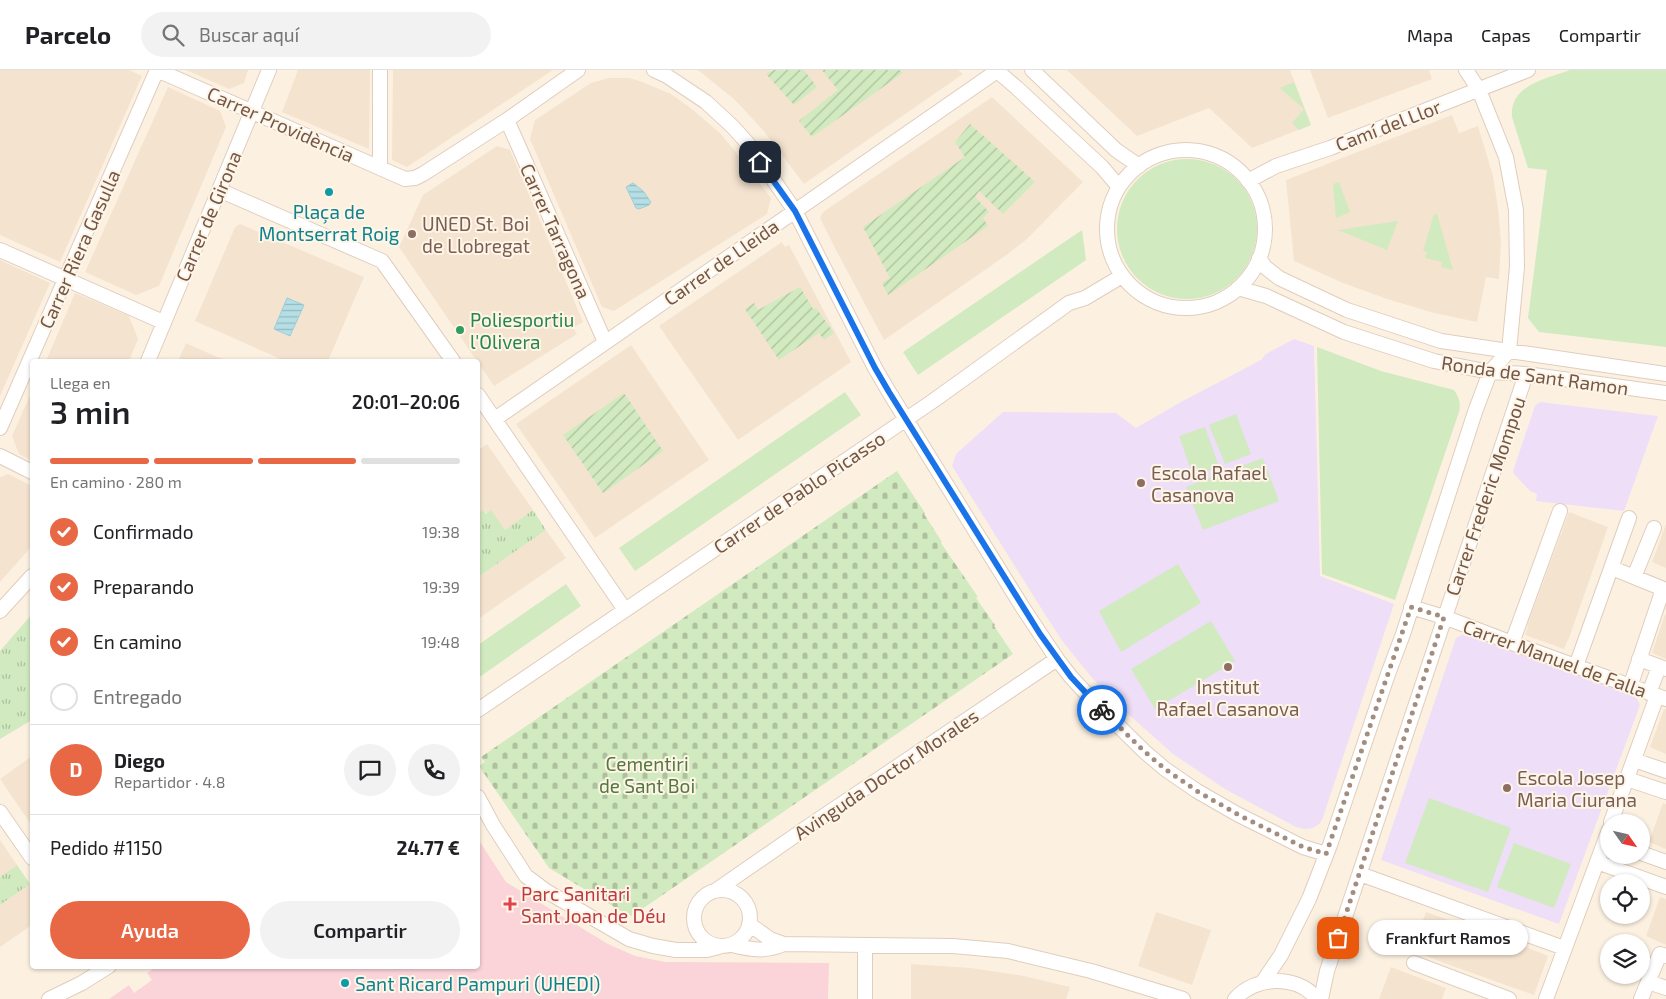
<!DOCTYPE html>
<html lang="es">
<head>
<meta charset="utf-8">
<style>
  :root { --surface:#fff; --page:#f2f2f2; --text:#202124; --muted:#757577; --line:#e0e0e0; --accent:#e86744 }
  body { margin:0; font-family:"Exo 2",sans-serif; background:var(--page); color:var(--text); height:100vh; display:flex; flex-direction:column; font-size:19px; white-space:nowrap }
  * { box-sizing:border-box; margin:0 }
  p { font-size:16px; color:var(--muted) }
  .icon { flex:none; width:28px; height:28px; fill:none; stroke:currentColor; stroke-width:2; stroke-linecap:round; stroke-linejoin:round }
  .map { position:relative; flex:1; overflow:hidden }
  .drawer { position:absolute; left:30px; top:289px; width:450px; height:610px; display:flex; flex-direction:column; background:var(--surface); border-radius:5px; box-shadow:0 1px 4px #0004 }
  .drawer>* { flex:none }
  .needle { width:32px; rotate:124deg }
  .controls { position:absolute; left:1600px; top:744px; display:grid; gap:10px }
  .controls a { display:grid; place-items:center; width:50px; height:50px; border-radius:50%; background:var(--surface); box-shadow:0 1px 4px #0004; font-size:25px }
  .pin { position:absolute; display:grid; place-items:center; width:42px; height:42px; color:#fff; margin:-21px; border-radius:10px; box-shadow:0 2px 8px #0006 }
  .courier { position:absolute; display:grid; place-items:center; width:50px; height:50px; margin:-25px; border:4px solid #1a73e8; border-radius:50%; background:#fff; color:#222; box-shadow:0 1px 6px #0007 }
  .bubble { position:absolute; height:35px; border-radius:18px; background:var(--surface); box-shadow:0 1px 4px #0004; font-size:16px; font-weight:600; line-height:35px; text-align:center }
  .overview em { font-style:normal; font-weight:600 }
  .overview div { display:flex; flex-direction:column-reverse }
  .overview { display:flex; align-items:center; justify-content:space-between; height:85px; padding:0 20px }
  h1 { font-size:32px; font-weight:600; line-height:38px }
  .bar { display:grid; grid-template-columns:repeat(4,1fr); gap:8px 5px; align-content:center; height:60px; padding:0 20px }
  .bar i { height:6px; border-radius:4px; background:var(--line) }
  .bar .selected { background:var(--accent) }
  .bar p { grid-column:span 4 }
  .line { display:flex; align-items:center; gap:12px; padding:0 20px; border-top:1px solid var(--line) }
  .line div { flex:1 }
  .round { display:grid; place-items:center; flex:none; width:52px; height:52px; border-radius:26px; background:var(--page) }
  ol { padding:0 20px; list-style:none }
  li { display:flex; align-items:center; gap:15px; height:55px }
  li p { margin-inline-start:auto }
  li .icon { padding:5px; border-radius:50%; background:var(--accent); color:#fff; stroke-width:4 }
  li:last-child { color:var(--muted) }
  li i { width:28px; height:28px; border:2px solid var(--line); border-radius:50% }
  .primary-button { display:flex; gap:10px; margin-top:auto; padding:10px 20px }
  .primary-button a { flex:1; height:58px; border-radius:30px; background:var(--accent); color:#fff; font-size:20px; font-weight:600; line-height:58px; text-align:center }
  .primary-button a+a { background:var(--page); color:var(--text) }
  header { display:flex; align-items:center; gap:30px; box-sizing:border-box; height:70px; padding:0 25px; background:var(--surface); border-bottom:1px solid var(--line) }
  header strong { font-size:24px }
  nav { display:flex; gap:28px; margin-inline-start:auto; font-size:18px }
  .search { width:350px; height:45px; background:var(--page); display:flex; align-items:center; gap:12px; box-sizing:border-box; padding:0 18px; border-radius:28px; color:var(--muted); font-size:19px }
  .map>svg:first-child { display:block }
  .residential { fill:#f4e3cf }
  .education { fill:#eedef8 }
  .medical { fill:#fad4d9 }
  .grass { fill:#d1eac0 }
  .cemetery { fill:url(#cemetery-stones) }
  .park { fill:url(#park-tufts) }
  .garden { fill:url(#garden-furrows) }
  .water { fill:url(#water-rules); stroke:#9ccfd8 }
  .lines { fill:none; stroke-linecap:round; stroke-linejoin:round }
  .minor-casing { stroke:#e0cdbd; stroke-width:16 }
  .minor { stroke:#fff; stroke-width:14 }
  .done { stroke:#a38d7e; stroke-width:5; stroke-dasharray:0 9 }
  .route { stroke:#1a73e8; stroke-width:6 }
  .culture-dot { fill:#0f9aa8; stroke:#fff5e7; stroke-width:2 }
  .education-dot { fill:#8d6e63; stroke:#fff5e7; stroke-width:2 }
  .leisure-dot { fill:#2e9e5b; stroke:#fff5e7; stroke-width:2 }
  .health-dot { fill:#e0444e; stroke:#fff5e7; stroke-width:2 }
  .labels { text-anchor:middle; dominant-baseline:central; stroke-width:4; stroke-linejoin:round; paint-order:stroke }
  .street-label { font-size:19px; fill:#735748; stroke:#fff5e7 }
  .culture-label { font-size:19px; fill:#0d838f; stroke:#fff5e7 }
  .education-label { font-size:19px; fill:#785e54; stroke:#fff5e7; text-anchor:start }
  .leisure-label { font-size:19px; fill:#27864d; stroke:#fff5e7; text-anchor:start }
  .park-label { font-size:19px; fill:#517940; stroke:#fff5e7 }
  .health-label { font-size:19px; fill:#be3a42; stroke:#fff5e7; text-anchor:start }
</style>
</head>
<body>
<header>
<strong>Parcelo</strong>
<div class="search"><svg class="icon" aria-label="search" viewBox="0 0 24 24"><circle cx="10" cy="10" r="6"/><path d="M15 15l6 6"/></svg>Buscar aquí</div>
<nav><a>Mapa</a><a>Capas</a><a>Compartir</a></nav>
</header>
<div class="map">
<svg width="1666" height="929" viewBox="0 0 1666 929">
  <defs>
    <pattern id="cemetery-stones" width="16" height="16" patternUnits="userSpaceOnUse" patternTransform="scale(1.25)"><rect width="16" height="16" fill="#d1eac0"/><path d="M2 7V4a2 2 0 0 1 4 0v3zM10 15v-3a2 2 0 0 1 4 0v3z" fill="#aec09e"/></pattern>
    <pattern id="park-tufts" width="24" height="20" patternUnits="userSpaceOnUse" patternTransform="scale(1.25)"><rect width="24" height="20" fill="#d1eac0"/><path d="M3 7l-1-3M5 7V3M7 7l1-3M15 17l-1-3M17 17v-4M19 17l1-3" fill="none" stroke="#aec09e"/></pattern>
    <pattern id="garden-furrows" width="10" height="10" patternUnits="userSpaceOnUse" patternTransform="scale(1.25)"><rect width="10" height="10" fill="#d1eac0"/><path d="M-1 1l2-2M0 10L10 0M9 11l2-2" fill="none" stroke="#aec09e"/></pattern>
    <pattern id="water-rules" width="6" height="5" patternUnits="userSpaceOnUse" patternTransform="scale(1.25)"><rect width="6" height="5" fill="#b5dfe6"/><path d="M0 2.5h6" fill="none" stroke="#98b8bc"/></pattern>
  </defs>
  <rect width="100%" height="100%" fill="#fcf1e1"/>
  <path class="residential" d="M0,0H129L142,6L60,192L0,165Z
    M186,0H248L244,13L229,19Z
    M298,0H370L369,79L282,42Z
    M393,0H553L407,97L392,90Z
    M698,0H958L963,4L804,114L762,59L749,45L735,30Z
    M1067,0H1290L1311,55L1252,78L1209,38L1137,66Z
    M1310,0H1429L1432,9L1328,48Z
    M609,8H629L640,11L671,24L688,36L720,63L734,80L771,128L767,144L614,241L602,237L530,69L535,50L591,13Z
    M168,17L220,41L226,57L159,216L136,225L85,202Z
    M992,27L1083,112L1027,169L1008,184L884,270L836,180L820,148L823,142Z
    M1452,45L1459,63L1478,56L1493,106L1498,138L1501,172L1499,209L1486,207L1477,252L1434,243L1387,229L1343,213L1294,191L1286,110Z
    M497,76L510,80L583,252L573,258L577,264L494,316L399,177L423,125Z
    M240,154L364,207L328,291H285L195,251L235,157Z
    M782,172L785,177L789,175L851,292L738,370L659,256Z
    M0,190L50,213L0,326Z
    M75,223L129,246L138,269L129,291H46Z
    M186,273L215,286L228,291H178Z
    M631,275L709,390L595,468L516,354Z
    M32,321V391L19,384L12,366Z
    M487,374L533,440L505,460L483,440L478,443V380Z
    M8,404L32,416V476L0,512V407Z
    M1569,442L1608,457L1568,571H1567L1564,579L1525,565L1528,556H1527Z
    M1666,454V498L1652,492Z
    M546,460L566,488L478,549V507Z
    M1665,544L1666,545V589L1652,583Z
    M1664,639H1666V684L1650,677Z
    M32,686V756L0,709Z
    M1663,733L1666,734V779L1649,772Z
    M0,770L17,795L0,807Z
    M30,814L32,817V855L0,877V835Z
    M1660,827L1666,829V875L1646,866Z
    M1156,842L1211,860L1192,915L1138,896Z
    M1426,842L1515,874L1516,873L1548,886L1534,925L1444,893L1412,880Z
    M911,894L971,898L1024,906L1070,917L1066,929H911Z
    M1391,897L1446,918L1442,929H1379Z"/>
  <path class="education" d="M1294,269L1314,276L1320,506L1394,534L1322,750L1319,754L1313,758L1305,759L1296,757L1225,719L1173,684L1127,643L1093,609L1063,572L1041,538L952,396L956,384L1003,342L1116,343L1136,358L1181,332L1261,290L1266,284Z
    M1540,332L1658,346L1624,441L1536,431L1537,424L1530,421L1514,404L1513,401L1535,336Z
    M1464,564L1636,627L1640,635L1559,854L1381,790L1456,568Z"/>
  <path class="medical" d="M478,769L506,812L608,874L635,886L665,892L829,893L828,929H109L129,915L134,923L152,910L147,903L158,896H478Z"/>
  <path class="grass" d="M1570,0H1666V277L1539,262L1528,248L1547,100L1528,98L1512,47C1509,15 1546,9 1570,0Z
    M1294,12L1311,55L1299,60L1292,53L1304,39L1280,18Z
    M1117 159a70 70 0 1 1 140 0a70 70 0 1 1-140 0Z
    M1339,112L1350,142L1336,148L1333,114Z
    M1434,144H1437L1453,200L1441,197L1442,192L1425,188L1427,182L1423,181Z
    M1398,151L1387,180L1338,160Z
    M1082,160L1086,190L918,305L903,282Z
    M1317,277L1381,301L1454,320C1459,327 1461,333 1459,342L1395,530L1322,504Z
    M845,322L861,345L635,501L619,478Z
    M1236,344L1251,384L1225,394L1209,355Z
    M1205,357L1219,397L1193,406L1179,366Z
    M1263,388L1279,431L1203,460L1186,417Z
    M1178,494L1201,533L1121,582L1099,541Z
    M566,514L581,536L478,608V575Z
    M1211,551L1235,591L1155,639L1131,599Z
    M1429,728L1511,758L1488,822L1405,793Z
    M1514,773L1571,794L1554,838L1497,817Z"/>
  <path class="cemetery" d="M897,401L925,443L924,444L942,472L941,473L978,527L976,528L995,555L994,556L1013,584L632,846L626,844L549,798L479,696L485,692L481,687Z"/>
  <path class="park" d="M483,440L486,444L491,440L505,460L533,440L546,460L478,507V443Z
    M32,544V650L0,669V581Z
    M17,795L30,814L0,835V807Z"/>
  <path class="garden" d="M774,0H804L817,17L794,35L766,4Z
    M822,0H899L903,3L812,67L799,51L838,20Z
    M970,54L1035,112L1003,144L979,121L975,127L989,142L983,148L988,156L888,225L882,213L890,208L863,157L965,87L955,72Z
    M800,217L813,239L816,238L834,263L824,270L819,263L779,290L745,239L754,233L758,240Z
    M624,323L663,381L603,423L563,365Z"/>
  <path class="water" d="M633,113L643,121L651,132L649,135L639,139L636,138L626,117Z
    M287,228L304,235L290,266L274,259Z"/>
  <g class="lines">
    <g class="minor-casing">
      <path id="minor" d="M157,0L405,109L415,108L423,104L507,50L578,0
        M380,0V98
        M654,0L667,6L706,32L733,57L750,76L795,141L875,298L889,322L1023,538L1057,589L1071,607L1095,633L1145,682L1165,699L1197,721L1237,744L1303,777L1326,784
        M996,0L1017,18L1102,97L1119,117
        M1032,0L1116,80L1139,96
        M507,50L605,272
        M1107 159a79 79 0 1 1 158 0a79 79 0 1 1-158 0Z
        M1248,111L1276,96L1330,78L1528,0
        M219,120L382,191L453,291
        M0,180L163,252
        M1259,188L1265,197L1279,208L1347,240L1441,271L1666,304
        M1238,218L1266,226L1344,262L1434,291L1490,302L1526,304L1666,323
        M148,291L269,0
        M478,325L625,540
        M495,349L997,1
        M0,358L157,0
        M0,386L32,402
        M1612,498L1666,520
        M1634,507L1654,458
        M1411,537L1444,547L1512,573L1666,629
        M0,541L32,506
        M1512,573L1560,441
        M1639,589L1666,599
        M1576,596L1629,448
        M1630,617L1663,519
        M1649,623L1659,597
        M478,640L933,331L1069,233L1085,228L1122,206
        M1634,690L1666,701
        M1627,709L1666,722
        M478,727L493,755L526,806L546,821L629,869L653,876L676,880H707L719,877
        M0,742L32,788
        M1611,752L1657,626
        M1641,783L1666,792
        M1597,792L1666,817
        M1360,804L1564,878
        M694 848a28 28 0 1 1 56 0a28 28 0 1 1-56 0Z
        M715,821L806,758L1057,589
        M749,854L770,869L784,874L953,876L1008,881L1091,901L1183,929
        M732,875C752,880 765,882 784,874
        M1666,886L1660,884L1648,912L1666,918
        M1414,893L1509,929
        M1262,913L1281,885L1309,829L1330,775L1388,604L1403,564L1475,342L1490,302L1509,281L1517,197L1516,140L1506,87L1479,20L1466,0
        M49,929L82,913L109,896
        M865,929V875
        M1235,929C1255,906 1297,904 1317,929
        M1321,929L1327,901L1526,304
        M1546,929L1609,760
        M1641,929L1648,912"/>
    </g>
    <use href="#minor" class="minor"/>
  </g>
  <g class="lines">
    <path class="done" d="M1102,640L1145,682L1165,699L1197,721L1237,744L1303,777L1326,784L1411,537L1444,547L1338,868"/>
    <path class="route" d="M760,92L795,141L875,298L889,322L1040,564L1071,607L1102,640"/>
  </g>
  <g class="culture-dot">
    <circle cx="329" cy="122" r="5"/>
    <circle cx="345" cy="913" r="5"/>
  </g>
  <g class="education-dot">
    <circle cx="412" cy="164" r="5"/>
    <circle cx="1141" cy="413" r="5"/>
    <circle cx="1228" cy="597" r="5"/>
    <circle cx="1507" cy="718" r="5"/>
  </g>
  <circle class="leisure-dot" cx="460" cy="260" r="5"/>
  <path class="health-dot" d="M507.5 826.5h5v5h5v5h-5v5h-5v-5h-5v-5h5z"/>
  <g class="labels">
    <g class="street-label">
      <text transform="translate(281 54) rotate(24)">Carrer Providència</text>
      <text transform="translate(1388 55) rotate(-21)">Camí del Llor</text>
      <text transform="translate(208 146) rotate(-67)">Carrer de Girona</text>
      <text transform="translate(556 161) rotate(66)">Carrer Tarragona</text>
      <text transform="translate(79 179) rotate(-66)">Carrer Riera Gasulla</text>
      <text transform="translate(721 192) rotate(-35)">Carrer de Lleida</text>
      <text transform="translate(1535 305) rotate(8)">Ronda de Sant Ramon</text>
      <text transform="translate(799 422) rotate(-34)">Carrer de Pablo Picasso</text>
      <text transform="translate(1485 426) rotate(-71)">Carrer Frederic Mompou</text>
      <text transform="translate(1555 588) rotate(20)">Carrer Manuel de Falla</text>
      <text transform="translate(886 704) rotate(-34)">Avinguda Doctor Morales</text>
    </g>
    <g class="culture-label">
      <text x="329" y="141">Plaça de<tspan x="329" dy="22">Montserrat Roig</tspan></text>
      <text x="355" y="913" text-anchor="start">Sant Ricard Pampuri (UHEDI)</text>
    </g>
    <g class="education-label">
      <text x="422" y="153">UNED St. Boi<tspan x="422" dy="22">de Llobregat</tspan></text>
      <text x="1151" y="402">Escola Rafael<tspan x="1151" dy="22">Casanova</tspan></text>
      <text x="1228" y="616" text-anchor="middle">Institut<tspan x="1228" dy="22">Rafael Casanova</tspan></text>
      <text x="1517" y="707">Escola Josep<tspan x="1517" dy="22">Maria Ciurana</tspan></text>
    </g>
    <g class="leisure-label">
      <text x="470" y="249">Poliesportiu<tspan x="470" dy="22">l'Olivera</tspan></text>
    </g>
    <g class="park-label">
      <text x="647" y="693">Cementiri<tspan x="647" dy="22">de Sant Boi</tspan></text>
    </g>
    <g class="health-label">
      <text x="521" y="823">Parc Sanitari<tspan x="521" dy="22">Sant Joan de Déu</tspan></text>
    </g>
  </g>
</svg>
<div class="controls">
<a><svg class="needle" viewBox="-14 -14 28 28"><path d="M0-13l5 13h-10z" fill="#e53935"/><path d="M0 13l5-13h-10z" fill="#757577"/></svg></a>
<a><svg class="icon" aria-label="locate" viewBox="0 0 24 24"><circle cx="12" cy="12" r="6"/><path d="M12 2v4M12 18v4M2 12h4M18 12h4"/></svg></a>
<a><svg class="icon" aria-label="layers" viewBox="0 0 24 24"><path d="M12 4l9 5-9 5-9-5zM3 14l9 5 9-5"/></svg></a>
</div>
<div class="pin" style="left:1338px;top:868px;background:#ea580c"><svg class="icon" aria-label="bag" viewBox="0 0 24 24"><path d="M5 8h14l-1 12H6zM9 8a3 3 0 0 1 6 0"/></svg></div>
<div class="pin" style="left:760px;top:92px;background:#1f2937"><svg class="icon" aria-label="home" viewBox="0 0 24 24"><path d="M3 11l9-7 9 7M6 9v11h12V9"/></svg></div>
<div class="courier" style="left:1102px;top:640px"><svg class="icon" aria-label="bike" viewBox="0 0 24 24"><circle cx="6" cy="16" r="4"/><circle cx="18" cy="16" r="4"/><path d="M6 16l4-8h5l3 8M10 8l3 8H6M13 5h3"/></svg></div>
<div class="bubble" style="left:1368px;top:850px;width:160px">Frankfurt Ramos</div>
<section class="drawer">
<div class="overview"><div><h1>3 min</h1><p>Llega en</p></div><em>20:01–20:06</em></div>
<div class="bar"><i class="selected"></i><i class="selected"></i><i class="selected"></i><i></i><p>En camino · 280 m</p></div>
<ol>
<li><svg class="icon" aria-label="check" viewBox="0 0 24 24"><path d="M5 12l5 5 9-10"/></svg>Confirmado<p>19:38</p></li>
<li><svg class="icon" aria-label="check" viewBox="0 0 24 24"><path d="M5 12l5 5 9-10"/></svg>Preparando<p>19:39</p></li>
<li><svg class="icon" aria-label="check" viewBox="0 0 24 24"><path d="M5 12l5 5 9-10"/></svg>En camino<p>19:48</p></li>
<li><i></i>Entregado</li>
</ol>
<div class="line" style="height:90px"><b class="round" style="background:var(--accent);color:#fff">D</b><div><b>Diego</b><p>Repartidor · 4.8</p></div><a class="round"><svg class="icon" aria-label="chat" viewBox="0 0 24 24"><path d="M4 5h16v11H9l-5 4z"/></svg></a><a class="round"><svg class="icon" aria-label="phone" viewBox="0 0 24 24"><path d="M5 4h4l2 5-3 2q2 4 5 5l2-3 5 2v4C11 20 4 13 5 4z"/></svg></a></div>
<div class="line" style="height:65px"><div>Pedido #1150</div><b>24.77 €</b></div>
<div class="primary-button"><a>Ayuda</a><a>Compartir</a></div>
</section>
</div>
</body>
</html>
